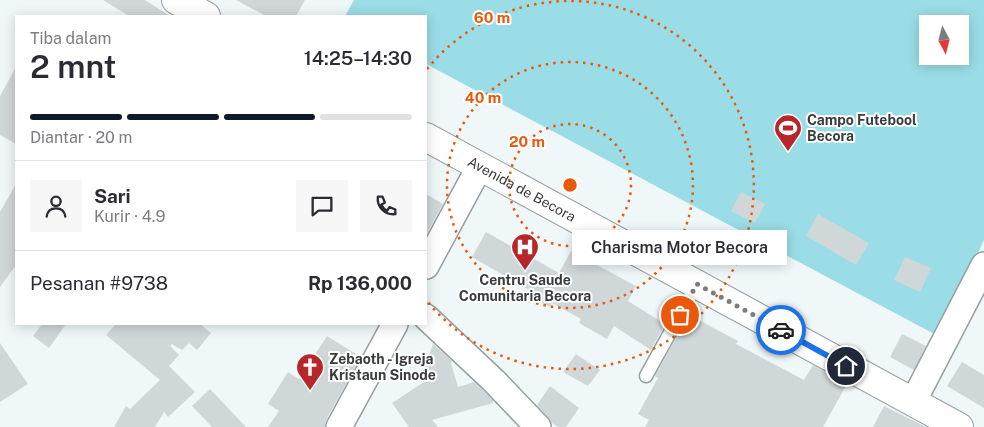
<!DOCTYPE html>
<html lang="id">
<head>
<meta charset="utf-8">
<style>
  :root { --surface:#fff; --page:#f7f7f7; --text:#2b2b33; --muted:#7c7c81; --line:#e1e1e2; --accent:#111827 }
  body { margin:0; font-family:"Public Sans",sans-serif; background:var(--page); color:var(--text); height:100vh; display:flex; flex-direction:column; font-size:19px; white-space:nowrap }
  * { box-sizing:border-box; margin:0 }
  p { font-size:16px; color:var(--muted) }
  .icon { flex:none; width:28px; height:28px; fill:none; stroke:currentColor; stroke-width:2; stroke-linecap:round; stroke-linejoin:round }
  .map { position:relative; flex:1; overflow:hidden }
  .side { position:absolute; left:15px; top:15px; width:412px; height:310px; display:flex; flex-direction:column; background:var(--surface); border-radius:0px; box-shadow:0 2px 12px #0003 }
  .side>* { flex:none }
  .needle { width:32px; rotate:173deg }
  .fabs { position:absolute; left:919px; top:15px; display:grid; gap:10px }
  .fabs a { display:grid; place-items:center; width:50px; height:50px; border-radius:0px; background:var(--surface); box-shadow:0 2px 12px #0003; font-size:25px }
  .pin { position:absolute; display:grid; place-items:center; width:42px; height:42px; color:#fff; margin:-21px; border:2px solid #fff; border-radius:50%; box-shadow:0 1px 5px #0007 }
  .courier { position:absolute; display:grid; place-items:center; width:50px; height:50px; margin:-25px; border:4px solid #1a73e8; border-radius:50%; background:#fff; color:#222; box-shadow:0 1px 6px #0007 }
  .bubble { position:absolute; height:35px; border-radius:0px; background:var(--surface); box-shadow:0 2px 12px #0003; font-size:16px; font-weight:600; line-height:35px; text-align:center }
  .overview em { font-style:normal; font-weight:600 }
  .overview div { display:flex; flex-direction:column-reverse }
  .overview { display:flex; align-items:center; justify-content:space-between; height:85px; padding:0 15px }
  h1 { font-size:32px; font-weight:600; line-height:38px }
  .bar { display:grid; grid-template-columns:repeat(4,1fr); gap:8px 5px; align-content:center; height:60px; padding:0 15px }
  .bar i { height:6px; border-radius:4px; background:var(--line) }
  .bar .selected { background:var(--accent) }
  .bar p { grid-column:span 4 }
  .line { display:flex; align-items:center; gap:12px; padding:0 15px; border-top:1px solid var(--line) }
  .line div { flex:1 }
  .round { display:grid; place-items:center; flex:none; width:52px; height:52px; border-radius:0px; background:var(--page) }
  .map>svg:first-child { display:block }
  .green { fill:#9adde6; fill-rule:evenodd }
  .building { fill:#d0d7d8 }
  .lines { fill:none; stroke-linecap:round; stroke-linejoin:round }
  .lane-casing { stroke:#989fa0; stroke-width:15 }
  .street-casing { stroke:#989fa0; stroke-width:28 }
  .primary-casing { stroke:#989fa0; stroke-width:30 }
  .lane { stroke:#fff; stroke-width:12 }
  .street { stroke:#fff; stroke-width:25 }
  .primary { stroke:#fff; stroke-width:28 }
  .done { stroke:#797d7e; stroke-width:5; stroke-dasharray:0 9 }
  .route { stroke:#1a73e8; stroke-width:6 }
  .ring { fill:none; stroke:#e8590c; stroke-width:2.5; stroke-dasharray:2.5 5 }
  .labels { text-anchor:middle; dominant-baseline:central; stroke-width:4; stroke-linejoin:round; paint-order:stroke }
  .poi-label { font-size:14px; font-weight:bold; fill:#393c3c; stroke:#fff; text-anchor:start }
  .street-label { font-size:14px; fill:#393c3c; stroke:#fff }
  .centre { fill:#e8590c; stroke:#fff; stroke-width:2.5 }
  .ring-label { font-size:15px; text-anchor:middle; font-weight:bold; fill:#e8590c; stroke:#fff; stroke-width:4; stroke-linejoin:round; paint-order:stroke }
</style>
</head>
<body>
<div class="map">
<svg width="984" height="427" viewBox="0 0 984 427">
  <rect width="100%" height="100%" fill="#eff7f8"/>
  <path class="green" d="M354,0H984V240L940,337L426,64V16H345ZM928,24H960V56H928Z"/>
  <path class="building" d="M103,0H145L170,16H129Z
    M236,0H305L296,16H266Z
    M16,67V144L0,135V96Z
    M16,184V265L0,287V212Z
    M741,192L765,204L755,223L731,211Z
    M426,194L443,204L426,235Z
    M818,214L869,243L856,265L806,236Z
    M486,232L559,273L571,251L636,286L628,301L665,324L651,350L614,326L607,339L579,323L581,319L552,303L550,307L529,296L531,291L472,257Z
    M905,257L931,268L920,292L894,280Z
    M689,315L738,341L736,344L804,380L813,365L847,384L823,427H645L649,420L638,414L658,378L655,376Z
    M42,324H66L49,348L33,336Z
    M116,324H200L211,333L197,350L189,343L182,350L172,344L170,346L179,355L169,366L195,392L168,417L164,412L155,427H114L126,406L130,409L160,380L106,335Z
    M902,334L926,346L914,370L890,357Z
    M327,336L361,357L326,420L325,427H268L279,411L268,404L288,372L299,379Z
    M0,343L28,384L0,402Z
    M433,344L452,361L451,363L458,387L474,382L493,400V403L432,420L438,427H409L392,403L424,382L422,375Z
    M576,354L600,370L588,386L563,372Z
    M962,362L984,375V408L947,386Z
    M550,386L579,408L566,427H558L552,423L548,417L537,405Z
    M210,389L246,427H212L192,406Z
    M884,406L926,427H873Z"/>
  <g class="lines">
    <g class="lane-casing">
      <path id="lane" d="M646,376L697,284"/>
    </g>
    <g class="street-casing">
      <path id="street" d="M426,266L480,166
        M426,317L494,381L538,427
        M913,402L984,265
        M339,427L395,324"/>
    </g>
    <g class="primary-casing">
      <g id="primary">
        <path d="M176,0L206,16"/>
        <path id="s1" d="M426,137L959,427"/>
      </g>
    </g>
    <use href="#lane" class="lane"/>
    <use href="#street" class="street"/>
    <use href="#primary" class="primary"/>
  </g>
  <g class="lines">
    <path class="done" d="M680,315L697,284L781,330"/>
    <path class="route" d="M781,330L846,366"/>
  </g>
  <g class="ring">
    <circle cx="570" cy="185" r="61"/>
    <circle cx="570" cy="185" r="123"/>
    <path d="M427 69A184 184 0 1 1 427 301"/>
  </g>
  <defs>
    <g id="stadium-pin" transform="scale(1.4375)"><path d="M0 17L-7.5 6A9.5 9.5 0 1 1 7.5 6Z" fill="#b7272a" stroke="#fff"/><path d="M0-5a6.5 5 0 1 0 0 10a6.5 5 0 1 0 0-10ZM-3.5-1.8h7v3.6h-7Z" fill="#fff"/></g>
    <g id="hospital-pin" transform="scale(1.4375)"><path d="M0 17L-7.5 6A9.5 9.5 0 1 1 7.5 6Z" fill="#b7272a" stroke="#fff"/><path d="M-5-5h3v3.5h4V-5h3V5h-3V1.5h-4V5h-3Z" fill="#fff"/></g>
    <g id="church-pin" transform="scale(1.4375)"><path d="M0 17L-7.5 6A9.5 9.5 0 1 1 7.5 6Z" fill="#b7272a" stroke="#fff"/><path d="M-1.2-6h2.4v3.5h3.3v2.4h-3.3V6h-2.4V-.1h-3.3v-2.4h3.3Z" fill="#fff"/></g>
  </defs>
  <g fill-rule="evenodd">
    <use href="#stadium-pin" x="788" y="128"/>
    <use href="#hospital-pin" x="525" y="247"/>
    <use href="#church-pin" x="310" y="367"/>
  </g>
  <g class="labels">
    <g class="poi-label">
      <text x="807" y="120">Campo Futebool<tspan x="807" dy="16">Becora</tspan></text>
      <text x="525" y="280" text-anchor="middle">Centru Saude<tspan x="525" dy="16">Comunitaria Becora</tspan></text>
      <text x="329" y="359">Zebaoth - Igreja<tspan x="329" dy="16">Kristaun Sinode</tspan></text>
    </g>
    <g class="street-label">
      <text stroke="none"><textPath href="#s1" startOffset="109">Avenida de Becora</textPath></text>
    </g>
  </g>
  <circle cx="570" cy="185" r="8" class="centre"/>
  <g class="ring-label">
    <text x="492" y="23">60 m</text>
    <text x="483" y="103">40 m</text>
    <text x="527" y="147">20 m</text>
  </g>
</svg>
<div class="fabs">
<a><svg class="needle" viewBox="-14 -14 28 28"><path d="M0-13l5 13h-10z" fill="#e53935"/><path d="M0 13l5-13h-10z" fill="#7c7c81"/></svg></a>
</div>
<div class="pin" style="left:680px;top:315px;background:#ea580c"><svg class="icon" aria-label="bag" viewBox="0 0 24 24"><path d="M5 8h14l-1 12H6zM9 8a3 3 0 0 1 6 0"/></svg></div>
<div class="pin" style="left:846px;top:366px;background:#1f2937"><svg class="icon" aria-label="home" viewBox="0 0 24 24"><path d="M3 11l9-7 9 7M6 9v11h12V9"/></svg></div>
<div class="courier" style="left:781px;top:330px"><svg class="icon" aria-label="car" viewBox="0 0 24 24"><path d="M5 17H2v-5l4-1 3-4h7l3 4 3 1v5h-3M9 17h6M6 11h13"/><circle cx="7" cy="17" r="2"/><circle cx="17" cy="17" r="2"/></svg></div>
<div class="bubble" style="left:572px;top:230px;width:215px">Charisma Motor Becora</div>
<section class="side">
<div class="overview"><div><h1>2 mnt</h1><p>Tiba dalam</p></div><em>14:25–14:30</em></div>
<div class="bar"><i class="selected"></i><i class="selected"></i><i class="selected"></i><i></i><p>Diantar · 20 m</p></div>
<div class="line" style="height:90px"><a class="round"><svg class="icon" aria-label="person" viewBox="0 0 24 24"><circle cx="12" cy="8" r="4"/><path d="M4 21q1-7 8-7t8 7"/></svg></a><div><b>Sari</b><p>Kurir · 4.9</p></div><a class="round"><svg class="icon" aria-label="chat" viewBox="0 0 24 24"><path d="M4 5h16v11H9l-5 4z"/></svg></a><a class="round"><svg class="icon" aria-label="phone" viewBox="0 0 24 24"><path d="M5 4h4l2 5-3 2q2 4 5 5l2-3 5 2v4C11 20 4 13 5 4z"/></svg></a></div>
<div class="line" style="height:65px"><div>Pesanan #9738</div><b>Rp 136,000</b></div>
</section>
</div>
</body>
</html>
